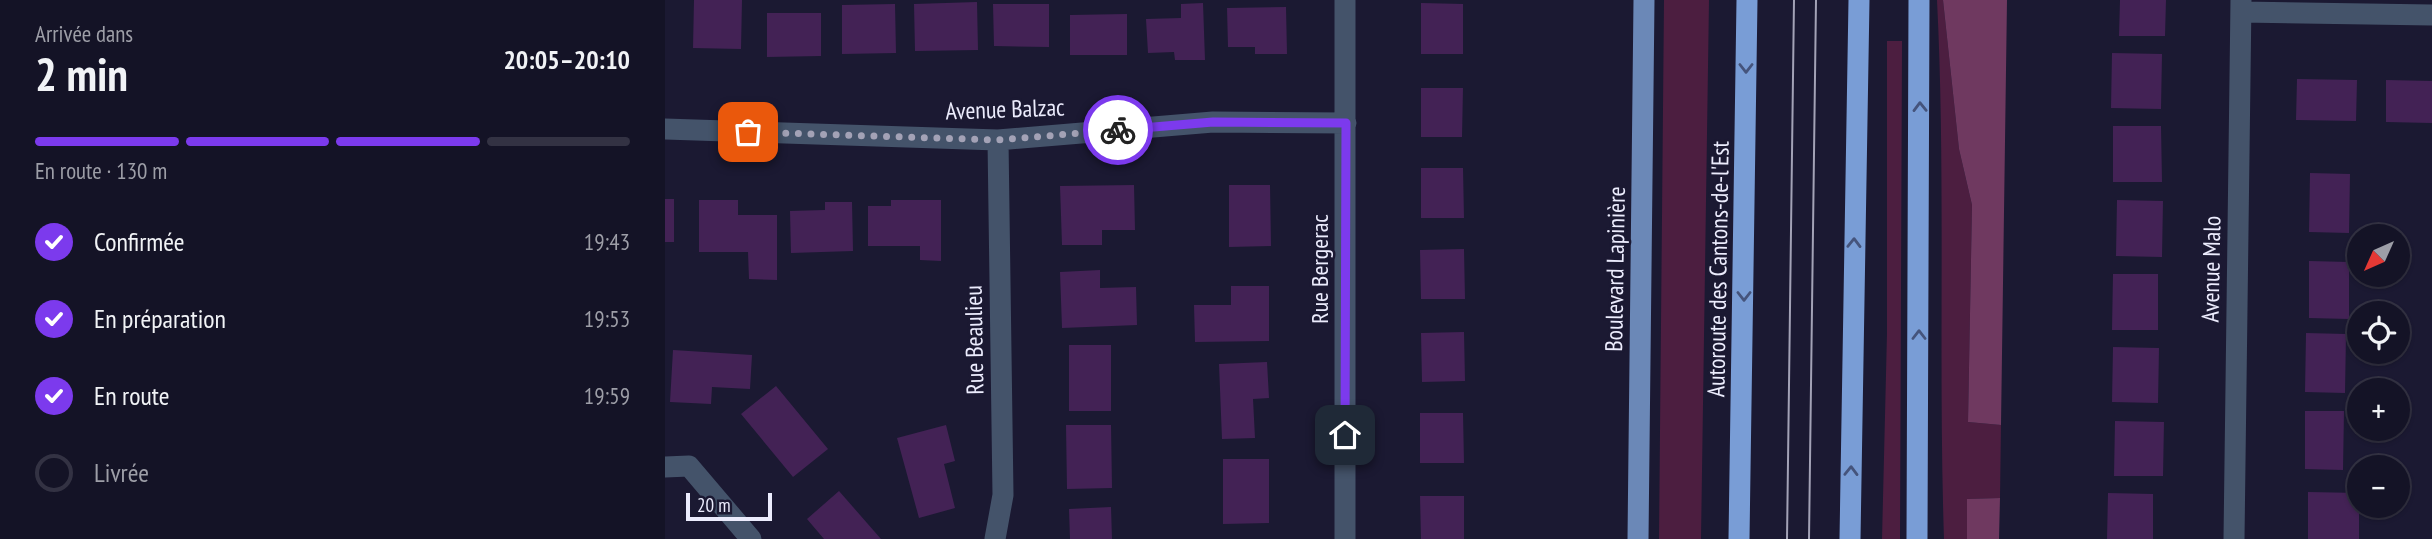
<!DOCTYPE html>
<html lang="fr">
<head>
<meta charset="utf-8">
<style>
  :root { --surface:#141326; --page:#1d1c2e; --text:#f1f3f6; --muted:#9d9ea7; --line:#333243; --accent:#7c3aed }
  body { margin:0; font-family:"PT Sans Narrow",sans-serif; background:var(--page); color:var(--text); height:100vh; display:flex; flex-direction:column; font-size:26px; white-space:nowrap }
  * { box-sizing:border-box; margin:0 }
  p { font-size:23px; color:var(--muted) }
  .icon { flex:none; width:38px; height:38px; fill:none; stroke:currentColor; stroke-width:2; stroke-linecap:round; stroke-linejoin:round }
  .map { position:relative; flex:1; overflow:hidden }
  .sheet { display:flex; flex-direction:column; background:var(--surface); width:665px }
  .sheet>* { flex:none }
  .needle { width:46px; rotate:225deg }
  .buttons { position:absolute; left:1682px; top:224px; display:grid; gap:14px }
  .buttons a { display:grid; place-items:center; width:63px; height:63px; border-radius:50%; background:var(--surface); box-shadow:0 2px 5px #0004,0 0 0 2px var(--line); font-size:35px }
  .scale { position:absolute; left:21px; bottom:18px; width:86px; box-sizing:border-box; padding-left:7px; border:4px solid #ececfd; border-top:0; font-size:19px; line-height:24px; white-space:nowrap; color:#ececfd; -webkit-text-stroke:5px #1b1932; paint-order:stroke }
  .pin { position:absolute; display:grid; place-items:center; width:60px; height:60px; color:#fff; margin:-30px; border-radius:14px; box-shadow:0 4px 10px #0006 }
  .courier { position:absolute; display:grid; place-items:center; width:70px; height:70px; margin:-35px; border:5px solid #7c3aed; border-radius:50%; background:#fff; color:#222; box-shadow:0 2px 9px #0007 }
  .headline em { font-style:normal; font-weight:700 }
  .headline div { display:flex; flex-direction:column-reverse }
  .headline { display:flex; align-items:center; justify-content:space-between; height:119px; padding:0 35px }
  h1 { font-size:46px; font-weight:700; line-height:52px }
  .bar { display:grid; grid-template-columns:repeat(4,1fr); gap:10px 7px; align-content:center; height:84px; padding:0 35px }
  .bar i { height:9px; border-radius:5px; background:var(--line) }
  .bar .on { background:var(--accent) }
  .bar p { grid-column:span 4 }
  ol { padding:0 35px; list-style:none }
  li { display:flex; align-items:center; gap:21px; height:77px }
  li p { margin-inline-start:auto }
  li .icon { padding:7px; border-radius:50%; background:var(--accent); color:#fff; stroke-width:4 }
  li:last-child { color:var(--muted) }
  li i { width:38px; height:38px; border:4px solid var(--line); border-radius:50% }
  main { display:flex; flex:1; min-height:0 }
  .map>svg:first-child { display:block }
  .green { fill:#4c1e40 }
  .forest { fill:#6f3960 }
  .building { fill:#432255 }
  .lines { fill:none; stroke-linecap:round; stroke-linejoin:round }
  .minor { stroke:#44536a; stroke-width:21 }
  .major { stroke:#6b88b7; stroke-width:21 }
  .highway { stroke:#799dd6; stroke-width:21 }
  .tram { stroke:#a3a2b6; stroke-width:2 }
  .oneway { stroke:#45547c }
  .done { stroke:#a3a2b6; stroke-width:7; stroke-dasharray:0 12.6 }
  .route { stroke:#7c3aed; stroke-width:9 }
  .labels { text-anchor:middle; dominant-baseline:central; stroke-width:5; stroke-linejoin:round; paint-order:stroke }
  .street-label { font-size:24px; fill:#ececfd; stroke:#1b1932 }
</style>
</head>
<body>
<main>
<section class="sheet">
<div class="headline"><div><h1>2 min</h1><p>Arrivée dans</p></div><em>20:05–20:10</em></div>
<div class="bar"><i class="on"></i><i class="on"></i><i class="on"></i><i></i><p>En route · 130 m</p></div>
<ol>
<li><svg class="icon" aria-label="check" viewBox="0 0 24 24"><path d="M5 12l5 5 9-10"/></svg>Confirmée<p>19:43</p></li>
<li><svg class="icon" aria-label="check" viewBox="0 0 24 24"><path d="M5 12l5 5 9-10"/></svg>En préparation<p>19:53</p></li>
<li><svg class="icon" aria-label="check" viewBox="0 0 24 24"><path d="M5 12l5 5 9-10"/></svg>En route<p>19:59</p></li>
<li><i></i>Livrée</li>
</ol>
</section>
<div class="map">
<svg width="1767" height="539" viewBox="0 0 1767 539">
  <rect width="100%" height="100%" fill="#1b1932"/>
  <path class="green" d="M999,0H1044L1036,539H994Z
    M1272,0H1278L1294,149L1307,205L1303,422L1336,425L1335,498L1302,499V539H1279C1273,359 1281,179 1272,0Z
    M1222,41H1237L1235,539H1217L1222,333Z"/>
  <path class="forest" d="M1278,0H1342L1336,425L1303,422L1307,205L1294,149Z
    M1335,498L1334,539H1302V499Z"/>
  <path class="building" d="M29,0H77L76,49L28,48Z
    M1455,0H1501L1500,36H1454Z
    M312,2L313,50L250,51L249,4Z
    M538,3L540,60H510L509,52L483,53L481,19L516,18V4Z
    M756,3L798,4V54H756Z
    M230,4L231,53L177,54V5Z
    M328,4H384V47L329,46Z
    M621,7L622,54H590V47H563L562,8Z
    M102,13H156V56L102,57Z
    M462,14V55H405V15Z
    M1447,53L1497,54L1496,109L1446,108Z
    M1632,79L1692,80L1691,121L1631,120Z
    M1721,80L1767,81V123L1721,122Z
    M756,88H798L797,137H756Z
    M1448,126H1496L1497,182H1448Z
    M756,168H798L799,218H756Z
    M1645,173L1685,174L1684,233L1644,232Z
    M469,185L470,230H437V245H397L395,186Z
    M564,185H605L606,246L564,247Z
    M0,199H9V242H0Z
    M34,200H73V215H112V280L84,279L83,252H34Z
    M226,200H276V261L255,260V246H203V206H226Z
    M1452,200L1498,201L1497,257L1451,256Z
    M160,202H187L188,251L126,253L125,211L160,210Z
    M799,249L800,299H756L755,250Z
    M1644,261L1684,262V319L1644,318Z
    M435,270V288L471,287L472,325L397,328L395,272Z
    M1448,274H1493V330H1447Z
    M566,286H604V341L530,342L529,305H566Z
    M799,332L800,381L757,382L756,333Z
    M1641,333L1681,334L1680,393L1640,392Z
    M404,345H446V411H404Z
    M1448,347L1494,348L1493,403L1447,402Z
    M8,350L87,355L85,389L47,387L46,404L5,402Z
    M602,362L604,398L588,399L590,438L557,439L554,364Z
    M111,386L163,449L128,477L76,414Z
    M1640,411H1679L1678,470L1640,469Z
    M755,413H798L799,463H755Z
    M1450,421L1499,422L1498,476H1449Z
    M281,425L290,461L279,464L290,508L254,518L232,438Z
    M401,425H446L447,488L402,489Z
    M558,459H604V523L558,524Z
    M174,491L216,539H159L142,519Z
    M1643,492L1694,493V539H1643Z
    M1443,493L1488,494V539H1442Z
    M755,496H799V539H756Z
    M446,507L447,539H405L404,509Z"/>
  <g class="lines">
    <path class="minor" d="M1576,12L1767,15
      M0,129L333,140L548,122L681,123
      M0,467L24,466L86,539
      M330,539L338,495L333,140
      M680,539V0
      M1569,539L1576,0"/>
    <path class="major" d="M973,539L979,0"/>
    <path class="highway" d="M1074,539L1082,0
      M1185,539L1194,0
      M1252,539L1254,0"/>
    <path class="tram" d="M1122,539L1129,0
      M1144,539L1151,0"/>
  </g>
  <defs><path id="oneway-chevron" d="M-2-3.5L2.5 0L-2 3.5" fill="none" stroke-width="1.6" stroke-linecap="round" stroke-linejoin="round" transform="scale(1.75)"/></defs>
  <g class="oneway">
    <use href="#oneway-chevron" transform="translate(1081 68) rotate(90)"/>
    <use href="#oneway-chevron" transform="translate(1255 107) rotate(-91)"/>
    <use href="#oneway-chevron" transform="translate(1189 243) rotate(-89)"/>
    <use href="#oneway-chevron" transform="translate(1079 296) rotate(90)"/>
    <use href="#oneway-chevron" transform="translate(1254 335) rotate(-90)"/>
    <use href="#oneway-chevron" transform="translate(1186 471) rotate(-89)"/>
  </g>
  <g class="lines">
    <path class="done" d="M83,132L333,140L453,130"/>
    <path class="route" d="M453,130L548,122L681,123L680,435"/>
  </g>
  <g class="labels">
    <g class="street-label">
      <text transform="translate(340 109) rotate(-2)">Avenue Balzac</text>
      <text transform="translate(654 269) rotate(-90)">Rue Bergerac</text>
      <text transform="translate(950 269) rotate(-89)">Boulevard Lapinière</text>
      <text transform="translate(1053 269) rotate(-89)">Autoroute des Cantons-de-l'Est</text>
      <text transform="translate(1546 269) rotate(-89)">Avenue Malo</text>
      <text transform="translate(309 340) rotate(-91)">Rue Beaulieu</text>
    </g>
  </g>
</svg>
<div class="buttons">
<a><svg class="needle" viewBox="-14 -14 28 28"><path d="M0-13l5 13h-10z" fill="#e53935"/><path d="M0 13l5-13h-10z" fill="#9d9ea7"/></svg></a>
<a><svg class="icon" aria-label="locate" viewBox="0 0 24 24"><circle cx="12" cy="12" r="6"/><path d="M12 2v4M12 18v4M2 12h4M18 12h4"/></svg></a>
<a>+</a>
<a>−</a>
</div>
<div class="scale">20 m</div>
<div class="pin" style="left:83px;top:132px;background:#ea580c"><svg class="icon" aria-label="bag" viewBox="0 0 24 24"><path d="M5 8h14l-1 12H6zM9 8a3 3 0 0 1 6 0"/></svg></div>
<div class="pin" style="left:680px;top:435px;background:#1f2937"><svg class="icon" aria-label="home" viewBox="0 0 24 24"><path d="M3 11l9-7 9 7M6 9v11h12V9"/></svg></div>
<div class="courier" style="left:453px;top:130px"><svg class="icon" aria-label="bike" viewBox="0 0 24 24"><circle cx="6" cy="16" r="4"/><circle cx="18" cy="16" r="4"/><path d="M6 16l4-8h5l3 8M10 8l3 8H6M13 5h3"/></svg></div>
</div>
</main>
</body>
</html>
